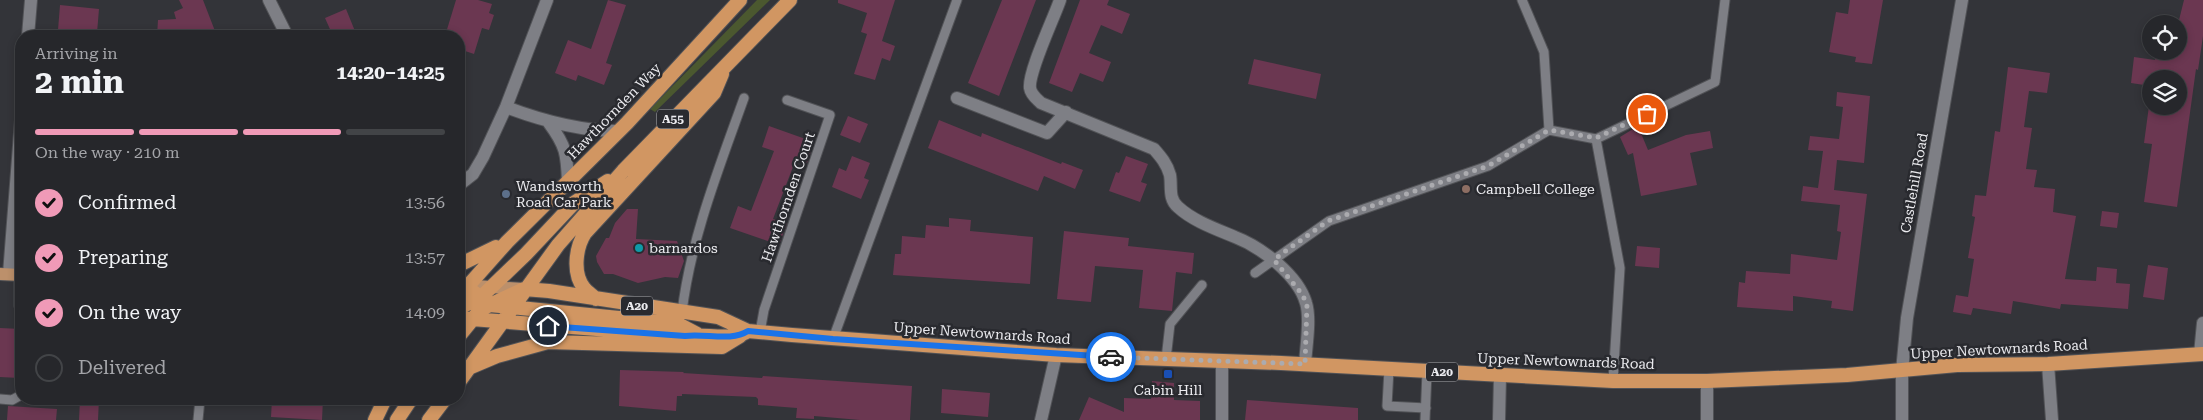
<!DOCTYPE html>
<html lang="en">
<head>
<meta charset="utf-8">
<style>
  :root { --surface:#26272b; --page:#323337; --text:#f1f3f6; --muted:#a4a5a9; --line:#424447; --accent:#f09ab7 }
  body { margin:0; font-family:"Roboto Serif",serif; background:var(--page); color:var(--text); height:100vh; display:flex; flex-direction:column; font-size:19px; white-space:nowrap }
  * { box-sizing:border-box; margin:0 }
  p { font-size:16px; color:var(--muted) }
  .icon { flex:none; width:28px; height:28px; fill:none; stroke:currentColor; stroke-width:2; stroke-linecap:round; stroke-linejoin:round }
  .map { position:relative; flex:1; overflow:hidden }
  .drawer { position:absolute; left:15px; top:30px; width:450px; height:375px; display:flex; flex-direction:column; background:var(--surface); border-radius:20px; box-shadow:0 2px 8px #0003,0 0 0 1px var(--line) }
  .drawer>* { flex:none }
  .buttons { position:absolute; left:2142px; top:15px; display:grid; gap:10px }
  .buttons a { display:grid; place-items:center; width:45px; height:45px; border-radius:50%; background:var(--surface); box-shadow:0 2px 8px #0003,0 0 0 1px var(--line); font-size:25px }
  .pin { position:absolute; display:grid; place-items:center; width:42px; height:42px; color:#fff; margin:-21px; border:2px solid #fff; border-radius:50%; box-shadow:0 1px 5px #0007 }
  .courier { position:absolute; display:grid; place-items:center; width:50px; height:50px; margin:-25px; border:4px solid #1a73e8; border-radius:50%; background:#fff; color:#222; box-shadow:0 1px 6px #0007 }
  .overview em { font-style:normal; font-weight:700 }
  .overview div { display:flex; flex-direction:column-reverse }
  .overview { display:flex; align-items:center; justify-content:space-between; height:85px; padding:0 20px }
  h1 { font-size:32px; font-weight:700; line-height:38px }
  .bar { display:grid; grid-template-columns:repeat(4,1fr); gap:8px 5px; align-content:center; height:60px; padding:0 20px }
  .bar i { height:6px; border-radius:4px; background:var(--line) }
  .bar .selected { background:var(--accent) }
  .bar p { grid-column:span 4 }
  ol { padding:0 20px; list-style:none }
  li { display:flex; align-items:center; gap:15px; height:55px }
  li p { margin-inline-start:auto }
  li .icon { padding:5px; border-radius:50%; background:var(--accent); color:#111; stroke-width:4 }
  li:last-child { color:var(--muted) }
  li i { width:28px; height:28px; border:2px solid var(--line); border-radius:50% }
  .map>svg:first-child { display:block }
  .green { fill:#4b582f }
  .building { fill:#6b3751 }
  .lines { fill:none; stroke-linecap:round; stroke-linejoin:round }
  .service-casing { stroke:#515256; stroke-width:11 }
  .minor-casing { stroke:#515256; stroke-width:14 }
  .tertiary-casing { stroke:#515256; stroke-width:14 }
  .primary-casing { stroke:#515256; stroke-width:14 }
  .trunk-casing { stroke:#515256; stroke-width:16 }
  .service { stroke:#7e7f85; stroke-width:9 }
  .minor { stroke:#7e7f85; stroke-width:12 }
  .tertiary { stroke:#7e7f85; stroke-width:12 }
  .primary { stroke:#bc906b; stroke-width:12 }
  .trunk { stroke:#d19662; stroke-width:14 }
  .done { stroke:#ababaf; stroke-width:5; stroke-dasharray:0 9 }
  .route { stroke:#1a73e8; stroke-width:6 }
  .education-dot { fill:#8d6e63; stroke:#292a2f; stroke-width:2 }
  .service-dot { fill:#5c6f8a; stroke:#292a2f; stroke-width:2 }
  .culture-dot { fill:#0f9aa8; stroke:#292a2f; stroke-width:2 }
  .transit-dot { fill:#1a4fb4; stroke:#292a2f; stroke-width:2 }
  .labels { text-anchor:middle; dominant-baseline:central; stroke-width:5; stroke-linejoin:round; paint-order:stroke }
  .shield { fill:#292a2f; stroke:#b1b1b5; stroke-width:1 }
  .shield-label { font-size:12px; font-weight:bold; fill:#ebebef }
  .street-label { font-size:14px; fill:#ebebef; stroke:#292a2f }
  .poi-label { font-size:14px; fill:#ebebef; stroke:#292a2f; text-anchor:start }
</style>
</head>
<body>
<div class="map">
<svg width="2203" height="420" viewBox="0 0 2203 420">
  <rect width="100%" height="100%" fill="#333439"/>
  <path class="green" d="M757,0H770L655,112L650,109Z"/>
  <path class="building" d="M179,0H203L215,31L201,36H157L158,20L176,19L174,12L183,8Z
    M456,0H478L492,4L489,13L494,15L489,30L482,28L474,54L459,49V36H445Z
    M608,0L626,5L606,63L612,65L604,85L578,75L576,81L555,73L568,40L591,49Z
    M838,0H895L882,41L895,46L890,61L882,58L875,80L854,74L867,34L861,32L867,13L838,3Z
    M1002,0H1036L999,96L968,83Z
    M1080,0H1109L1107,5L1130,14L1122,34L1101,25L1089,53L1111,62L1103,82L1080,73L1072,92L1049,83Z
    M1850,0H1883L1872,64L1855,62L1856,57L1829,52L1836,12L1848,14Z
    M2184,0H2203V36L2198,70L2196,69L2177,207L2144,202L2152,144L2144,143L2151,91V106H2179V79H2151V86L2131,83L2134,57L2155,60L2156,51H2179L2178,24Z
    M60,5L99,9L97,33L58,30Z
    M346,9L357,36H333L325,18Z
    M1254,59L1321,74L1316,99L1248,84Z
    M2008,67L2050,73L2047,93L2029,91L2024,127L2032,128L2026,169L2037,170L2034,187L2055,189L2053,212L2076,216L2065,279L2096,281L2097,267L2117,269L2116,283L2130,284L2128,309L2061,304L2060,309L2013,301L2011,314L1973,308L1971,315L1953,312L1956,295L1968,297L1974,259L1968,258L1975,217L1972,216L1975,195L1986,196L1995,131L2000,132Z
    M1837,92L1870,96L1864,163L1837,160L1834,190L1867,194L1853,311L1831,308L1832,301L1793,296V311L1737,307L1739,282L1745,283L1746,271L1790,274L1791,254L1837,260L1841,232L1837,231L1840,205L1801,201L1803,186L1818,188L1823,151L1808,150L1810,136L1839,139L1843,107L1836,106Z
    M848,116L868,124L860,143L840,135Z
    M939,120L981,137L982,133L1061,164L1062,162L1083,170L1075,189L1044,176L1038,191L928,148Z
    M769,126L814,142L807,163L796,159L773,219L787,223L779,245L730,228L738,206L751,211L774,151L762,147Z
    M1638,126L1648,150L1686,135L1710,131L1713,148L1690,153L1697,185L1641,196L1633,153L1628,155L1620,137Z
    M852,156L870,163L864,178L869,180L861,199L832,187L839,168L846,171Z
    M1126,156L1148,164L1141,182L1147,184L1140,202L1109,191L1116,172L1119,173Z
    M627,209H638L636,239L677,241L684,261L678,278L665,277L638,283L613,274H604L597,262L596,256L606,238H609L615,223Z
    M2102,211L2119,213L2117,228L2100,226Z
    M949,218L971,220L970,231L1033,237L1030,284L893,275L895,254H901L902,236L925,238L926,225L949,227Z
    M1064,231L1129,238L1128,246L1194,253L1192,274L1176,272L1172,311L1139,308L1143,270L1095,266L1091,302L1057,299Z
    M1637,246L1660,248L1659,268L1635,266Z
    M2148,265L2168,268L2164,300L2143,297Z
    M0,328L21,329L19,378L0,377Z
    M620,370L684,372L683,373L762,378L763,376L912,386L910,420H860L814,416V419L796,418L797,408L758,405V399L756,397L682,394V396H677L676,411L619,406Z
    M1152,381L1174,383V400L1200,401V420H1079L1089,397L1124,412V398L1151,399Z
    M942,389L990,393L988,417L941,413Z
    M80,399H99L98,420H79Z
    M272,399H323L322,420L271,417Z
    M1247,400L1358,408V420H1245Z
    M8,406L57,409L56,420H7Z"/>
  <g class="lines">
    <g class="service-casing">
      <path id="service" d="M1522,0L1544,52L1549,130
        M1255,273L1329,221L1488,166L1549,130L1596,139
        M19,275V306L21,310
        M682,312C691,238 719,168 744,98
        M760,332L764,310L830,115L787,100
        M833,339L957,0
        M1166,359L1170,324L1202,285
        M1389,369L1387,406L1426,408
        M1613,381L1620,268L1596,139L1715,82L1725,0
        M0,399L12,400L21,395
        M198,420L200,399
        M1425,420L1427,371"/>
    </g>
    <g class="minor-casing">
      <path id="minor" d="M269,0L287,36
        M1060,0C1054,18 1028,72 1030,88C1031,95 1037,99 1041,103L1154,149C1161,157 1167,164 1170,175C1172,186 1168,199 1178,207C1193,221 1216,229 1235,237C1261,247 1298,275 1306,303C1311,319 1306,347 1305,364
        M28,36L31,0
        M957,98L1047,133L1066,112
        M506,107C543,121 580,131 619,131
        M549,123C566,146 567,154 568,182
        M459,185L473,174L483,157L506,107L547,0
        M9,274L21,120
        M2200,354L2203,323
        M1222,361V420
        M2048,364L2052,420
        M1902,371V420
        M1707,381V420
        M1041,420L1056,355
        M1499,420L1500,376"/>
    </g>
    <g class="tertiary-casing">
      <path id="tertiary" d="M1902,371L1907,318L1962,0"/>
    </g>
    <g class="primary-casing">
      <path id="primary" d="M0,274L21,275
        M459,285L524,289"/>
    </g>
    <g class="trunk-casing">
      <path id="trunk" d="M459,265L496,247
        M466,286L490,305L678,324L697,334
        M459,296L507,242L627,123L740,0
        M596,299C592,295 587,292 584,288C572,273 576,247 585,233L714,93L722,74
        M459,308L480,298L526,254L574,203L608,181
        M459,318L685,336C705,333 731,342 748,331
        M459,336L481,309L490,305L524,289L549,291L718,317L748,331L792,335L1056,355L1281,363L1613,381H1707L1847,375L1957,365L2048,364L2203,354
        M471,367L497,356L548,342L722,347L740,336
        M459,382L558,245L623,171L790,0
        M375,420L385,399
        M397,420L411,399
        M429,420L445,399"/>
    </g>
    <use href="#service" class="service"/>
    <use href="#minor" class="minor"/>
    <use href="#tertiary" class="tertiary"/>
    <use href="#primary" class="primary"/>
    <use href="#trunk" class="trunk"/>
  </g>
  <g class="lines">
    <path class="done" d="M1111,357L1305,364L1307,304L1302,294L1274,260L1280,255L1328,221L1488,166L1549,130L1596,138L1647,114"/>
    <path class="route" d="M548,326L685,336C705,333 731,342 748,331L833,339L1111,357"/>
  </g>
  <circle class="education-dot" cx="1466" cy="189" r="5"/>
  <circle class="service-dot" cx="506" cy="194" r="5"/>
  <circle class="culture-dot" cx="639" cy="248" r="5"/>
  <rect class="transit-dot" x="1163" y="369" width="10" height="10" rx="2.5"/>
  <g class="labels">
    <g class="shield">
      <rect x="657" y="109.5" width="32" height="19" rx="4"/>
      <rect x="621" y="296.5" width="32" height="19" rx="4"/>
      <rect x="1426" y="362.5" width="32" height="19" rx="4"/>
    </g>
    <g class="shield-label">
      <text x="673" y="119">A55</text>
      <text x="637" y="306">A20</text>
      <text x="1442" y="372">A20</text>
    </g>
    <g class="street-label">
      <text transform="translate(614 111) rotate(-46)">Hawthornden Way</text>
      <text transform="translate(1914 183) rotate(-80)">Castlehill Road</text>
      <text transform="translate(788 197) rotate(-71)">Hawthornden Court</text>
      <text transform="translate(982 333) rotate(4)">Upper Newtownards Road</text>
      <text transform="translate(1999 349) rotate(-3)">Upper Newtownards Road</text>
      <text transform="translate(1566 361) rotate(2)">Upper Newtownards Road</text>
    </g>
    <g class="poi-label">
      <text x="516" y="186">Wandsworth<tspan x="516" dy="16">Road Car Park</tspan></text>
      <text x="1476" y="189">Campbell College</text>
      <text x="649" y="248">barnardos</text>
      <text x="1168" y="390" text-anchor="middle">Cabin Hill</text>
    </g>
  </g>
</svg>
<div class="buttons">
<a><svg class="icon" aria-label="locate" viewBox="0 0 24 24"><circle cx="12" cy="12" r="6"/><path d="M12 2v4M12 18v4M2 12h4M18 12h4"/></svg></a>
<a><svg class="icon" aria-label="layers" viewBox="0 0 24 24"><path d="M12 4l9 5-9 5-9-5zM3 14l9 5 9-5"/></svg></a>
</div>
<div class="pin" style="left:1647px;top:114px;background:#ea580c"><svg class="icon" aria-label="bag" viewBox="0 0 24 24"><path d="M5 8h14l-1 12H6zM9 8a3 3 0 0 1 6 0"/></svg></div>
<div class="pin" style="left:548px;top:326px;background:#1f2937"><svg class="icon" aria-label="home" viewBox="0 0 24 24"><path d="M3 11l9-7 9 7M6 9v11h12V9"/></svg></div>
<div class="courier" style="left:1111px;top:357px"><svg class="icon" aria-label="car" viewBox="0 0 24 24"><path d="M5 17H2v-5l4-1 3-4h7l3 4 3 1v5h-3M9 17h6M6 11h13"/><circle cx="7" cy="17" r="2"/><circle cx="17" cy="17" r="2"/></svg></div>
<section class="drawer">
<div class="overview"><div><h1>2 min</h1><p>Arriving in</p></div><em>14:20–14:25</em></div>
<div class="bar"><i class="selected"></i><i class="selected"></i><i class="selected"></i><i></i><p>On the way · 210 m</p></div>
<ol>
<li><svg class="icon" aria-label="check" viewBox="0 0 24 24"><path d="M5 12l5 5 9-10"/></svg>Confirmed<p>13:56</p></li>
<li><svg class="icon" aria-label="check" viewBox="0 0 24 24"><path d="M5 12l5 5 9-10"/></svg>Preparing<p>13:57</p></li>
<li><svg class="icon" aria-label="check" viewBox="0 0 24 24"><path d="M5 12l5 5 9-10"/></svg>On the way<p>14:09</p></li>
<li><i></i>Delivered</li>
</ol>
</section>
</div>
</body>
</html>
